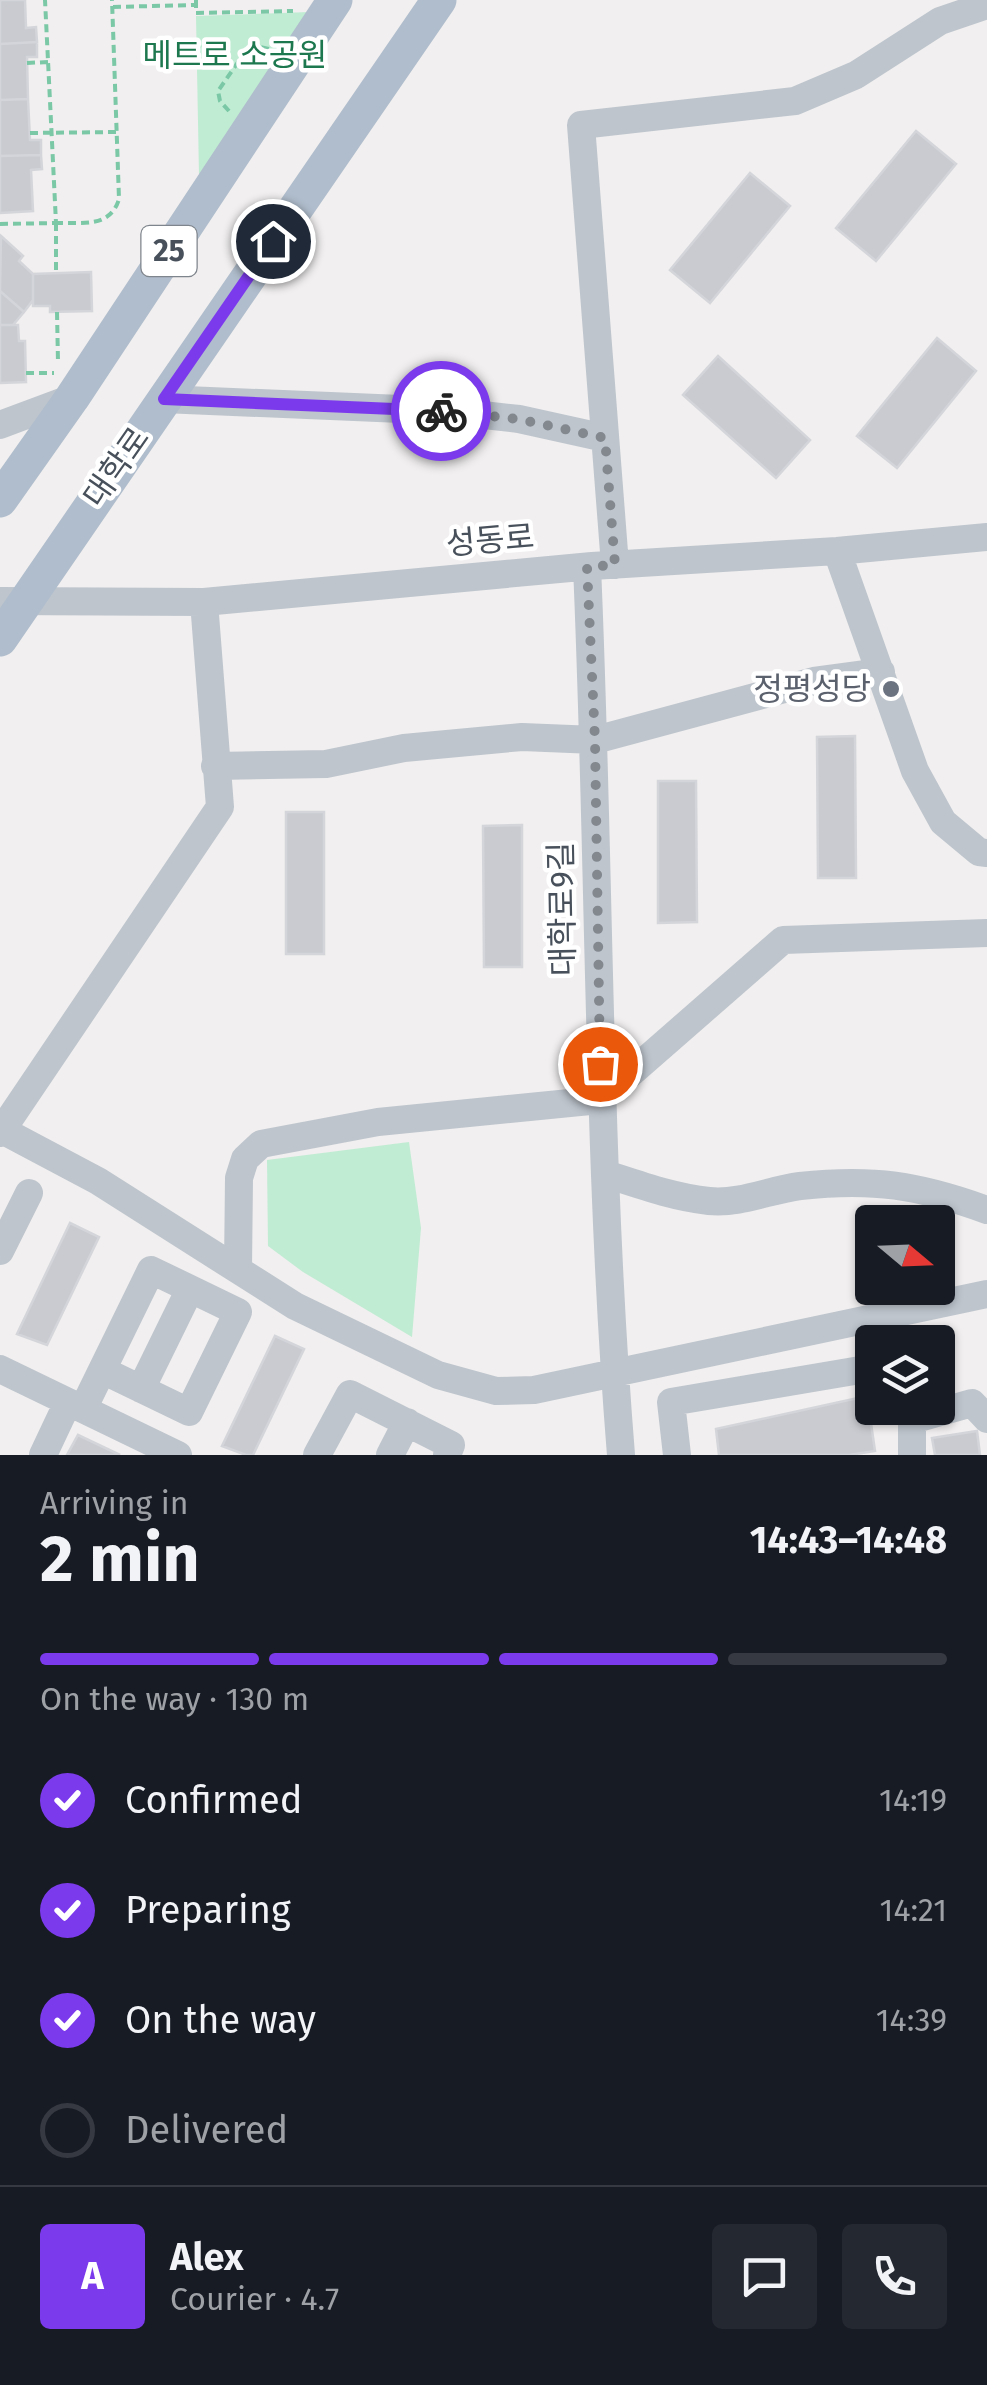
<!DOCTYPE html>
<html lang="en">
<head>
<meta charset="utf-8">
<style>
  :root { --surface:#171b24; --page:#242831; --text:#f1f3f6; --muted:#9ea1a6; --line:#363941; --accent:#7c3aed }
  body { margin:0; font-family:"Fira Sans","Noto Sans KR",sans-serif; background:var(--page); color:var(--text); height:100vh; display:flex; flex-direction:column; font-size:38px; white-space:nowrap }
  * { box-sizing:border-box; margin:0 }
  p { font-size:32px; color:var(--muted) }
  .icon { flex:none; width:55px; height:55px; fill:none; stroke:currentColor; stroke-width:2; stroke-linecap:round; stroke-linejoin:round }
  .map { position:relative; height:1455px; overflow:hidden }
  .drawer { display:flex; flex-direction:column; background:var(--surface); flex:1 }
  .drawer>* { flex:none }
  .needle { width:65px; rotate:109deg }
  .controls { position:absolute; left:855px; top:1205px; display:grid; gap:20px }
  .controls a { display:grid; place-items:center; width:100px; height:100px; border-radius:10px; background:var(--surface); box-shadow:0 2px 8px #0004; font-size:50px }
  .pin { position:absolute; display:grid; place-items:center; width:85px; height:85px; color:#fff; margin:-42px; border:5px solid #fff; border-radius:50%; box-shadow:0 2px 10px #0007 }
  .courier { position:absolute; display:grid; place-items:center; width:100px; height:100px; margin:-50px; border:8px solid #7c3aed; border-radius:50%; background:#fff; color:#222; box-shadow:0 2px 12px #0007 }
  .head em { font-style:normal; font-weight:700 }
  .head div { display:flex; flex-direction:column-reverse }
  .head { display:flex; align-items:center; justify-content:space-between; height:170px; padding:0 40px }
  h1 { font-size:65px; font-weight:700; line-height:75px }
  .bar { display:grid; grid-template-columns:repeat(4,1fr); gap:15px 10px; align-content:center; height:120px; padding:0 40px }
  .bar i { height:12px; border-radius:8px; background:var(--line) }
  .bar .active { background:var(--accent) }
  .bar p { grid-column:span 4 }
  .line { display:flex; align-items:center; gap:25px; padding:0 40px; border-top:2px solid var(--line) }
  .line div { flex:1 }
  .round { display:grid; place-items:center; flex:none; width:105px; height:105px; border-radius:10px; background:var(--page) }
  ol { padding:0 40px; list-style:none }
  li { display:flex; align-items:center; gap:30px; height:110px }
  li p { margin-inline-start:auto }
  li .icon { padding:10px; border-radius:50%; background:var(--accent); color:#fff; stroke-width:4 }
  li:last-child { color:var(--muted) }
  li i { width:55px; height:55px; border:5px solid var(--line); border-radius:50% }
  .map>svg:first-child { display:block }
  .green { fill:#c0ecd3 }
  .building { fill:#c9cbd1; stroke:#d3d5da; stroke-width:2.5 }
  .lines { fill:none; stroke-linecap:round; stroke-linejoin:round }
  .path { stroke:#7ac8a6; stroke-width:4; stroke-dasharray:8 5; stroke-linecap:butt }
  .minor { stroke:#bec5cd; stroke-width:28 }
  .major { stroke:#b0bdcc; stroke-width:35 }
  .done { stroke:#83888f; stroke-width:10; stroke-dasharray:0 18 }
  .route { stroke:#7c3aed; stroke-width:12 }
  .worship-dot { fill:#6b7280; stroke:#fff; stroke-width:4 }
  .labels { text-anchor:middle; dominant-baseline:central; stroke-width:9; stroke-linejoin:round; paint-order:stroke }
  .shield { fill:#fff; stroke:#7f858c; stroke-width:2.5 }
  .shield-label { font-size:30px; font-weight:bold; fill:#48515b }
  .park-label { font-size:32px; fill:#1d784f; stroke:#fff }
  .street-label { font-size:32px; fill:#48515b; stroke:#fff }
  .worship-label { font-size:32px; fill:#5b616d; stroke:#fff; text-anchor:end }
</style>
</head>
<body>
<div class="map">
<svg width="987" height="1455" viewBox="0 0 987 1455">
  <rect width="100%" height="100%" fill="#f1efef"/>
  <path class="green" d="M309,12L199,175L196,16Z
    M409,1142L421,1228L412,1337L303,1272L268,1246L267,1160Z"/>
  <path class="building" d="M0,0H25L26,28L36,27L37,42L0,44Z
    M37,42V57H27L28,99L0,100V44Z
    M28,99L30,140H41V155L0,156V100Z
    M916,131L956,164L876,261L836,228Z
    M41,155L42,169L31,170L33,211L0,213V156Z
    M750,173L790,206L710,303L670,270Z
    M1,236L23,256L19,261L33,274V300L24,312L0,291Z
    M91,272L92,311L50,312V306H33V274Z
    M0,291L24,312L13,325H0Z
    M0,325H18L19,341H25L26,382L0,383Z
    M937,338L976,371L897,468L857,436Z
    M718,356L810,440L776,478L683,395Z
    M855,736L856,878H818L817,737Z
    M658,781H696L697,922L658,923Z
    M286,812H324V954H286Z
    M522,825V967H484L483,826Z
    M70,1223L99,1237L47,1345L17,1334Z
    M275,1336L304,1349L253,1455H246L222,1446Z
    M867,1396L875,1451L849,1455H719L716,1429Z
    M977,1431L980,1455H935L932,1438Z
    M78,1435L120,1455H67Z"/>
  <g class="lines">
    <path class="path" d="M196,0V13L293,11
      M113,7L196,5
      M27,63L48,62
      M229,111L220,101L218,91L250,45L269,49
      M30,133L118,132
      M55,223C81,222 110,229 119,199L112,0
      M56,223V273
      M0,224L56,223L45,0
      M57,312L58,362
      M26,373H54"/>
    <path class="minor" d="M163,399L448,411L519,419L605,438
      M0,425L72,398
      M837,551L915,771L943,822L979,852L987,853
      M615,565L581,125L795,101L856,75L940,21L987,5
      M587,567C600,863 597,1159 621,1455
      M0,601L204,602L592,566L837,551L987,537
      M215,766L326,764L404,748L522,737L595,740L814,681L881,672
      M0,1129L98,1181L295,1306L438,1375L496,1391L534,1390L987,1294
      M0,1133L220,807L204,602
      M606,1174C640,1185 673,1197 709,1201C741,1204 769,1190 800,1186C873,1178 918,1185 987,1210
      M0,1251L29,1193
      M238,1268L239,1178L245,1159L261,1144L378,1122L600,1100L783,940L987,933
      M892,1315L898,1342
      M0,1369L178,1455
      M141,1389L190,1289
      M910,1408L912,1420L972,1403L987,1419
      M83,1409L151,1270L238,1312L189,1412L102,1370
      M912,1420V1455
      M43,1455L68,1402
      M317,1455L350,1394L451,1445L447,1455
      M390,1455L407,1422
      M677,1455L671,1402L872,1368"/>
    <path class="major" d="M0,500L72,398L335,0
      M0,639L439,0"/>
  </g>
  <g class="lines">
    <path class="done" d="M441,411L518,419L605,438L615,565L587,567L595,740L600,1064"/>
    <path class="route" d="M273,241L164,399L441,411"/>
  </g>
  <circle class="worship-dot" cx="891" cy="689" r="10"/>
  <g class="labels">
    <rect class="shield" x="141.5" y="226" width="55" height="50" rx="8"/>
    <g class="shield-label">
      <text x="169" y="251">25</text>
    </g>
    <g class="park-label">
      <text x="235" y="55">메트로 소공원</text>
    </g>
    <g class="street-label">
      <text transform="translate(116 467) rotate(-55)">대학로</text>
      <text transform="translate(490 540) rotate(-5)">성동로</text>
      <text transform="translate(562 909) rotate(-91)">대학로9길</text>
    </g>
    <g class="worship-label">
      <text x="871" y="689">정평성당</text>
    </g>
  </g>
</svg>
<div class="controls">
<a><svg class="needle" viewBox="-14 -14 28 28"><path d="M0-13l5 13h-10z" fill="#e53935"/><path d="M0 13l5-13h-10z" fill="#9ea1a6"/></svg></a>
<a><svg class="icon" aria-label="layers" viewBox="0 0 24 24"><path d="M12 4l9 5-9 5-9-5zM3 14l9 5 9-5"/></svg></a>
</div>
<div class="pin" style="left:600px;top:1064px;background:#ea580c"><svg class="icon" aria-label="bag" viewBox="0 0 24 24"><path d="M5 8h14l-1 12H6zM9 8a3 3 0 0 1 6 0"/></svg></div>
<div class="pin" style="left:273px;top:241px;background:#1f2937"><svg class="icon" aria-label="home" viewBox="0 0 24 24"><path d="M3 11l9-7 9 7M6 9v11h12V9"/></svg></div>
<div class="courier" style="left:441px;top:411px"><svg class="icon" aria-label="bike" viewBox="0 0 24 24"><circle cx="6" cy="16" r="4"/><circle cx="18" cy="16" r="4"/><path d="M6 16l4-8h5l3 8M10 8l3 8H6M13 5h3"/></svg></div>
</div>
<section class="drawer">
<div class="head"><div><h1>2 min</h1><p>Arriving in</p></div><em>14:43–14:48</em></div>
<div class="bar"><i class="active"></i><i class="active"></i><i class="active"></i><i></i><p>On the way · 130 m</p></div>
<ol>
<li><svg class="icon" aria-label="check" viewBox="0 0 24 24"><path d="M5 12l5 5 9-10"/></svg>Confirmed<p>14:19</p></li>
<li><svg class="icon" aria-label="check" viewBox="0 0 24 24"><path d="M5 12l5 5 9-10"/></svg>Preparing<p>14:21</p></li>
<li><svg class="icon" aria-label="check" viewBox="0 0 24 24"><path d="M5 12l5 5 9-10"/></svg>On the way<p>14:39</p></li>
<li><i></i>Delivered</li>
</ol>
<div class="line" style="height:180px"><b class="round" style="background:var(--accent);color:#fff">A</b><div><b>Alex</b><p>Courier · 4.7</p></div><a class="round"><svg class="icon" aria-label="chat" viewBox="0 0 24 24"><path d="M4 5h16v11H9l-5 4z"/></svg></a><a class="round"><svg class="icon" aria-label="phone" viewBox="0 0 24 24"><path d="M5 4h4l2 5-3 2q2 4 5 5l2-3 5 2v4C11 20 4 13 5 4z"/></svg></a></div>
</section>
</body>
</html>
